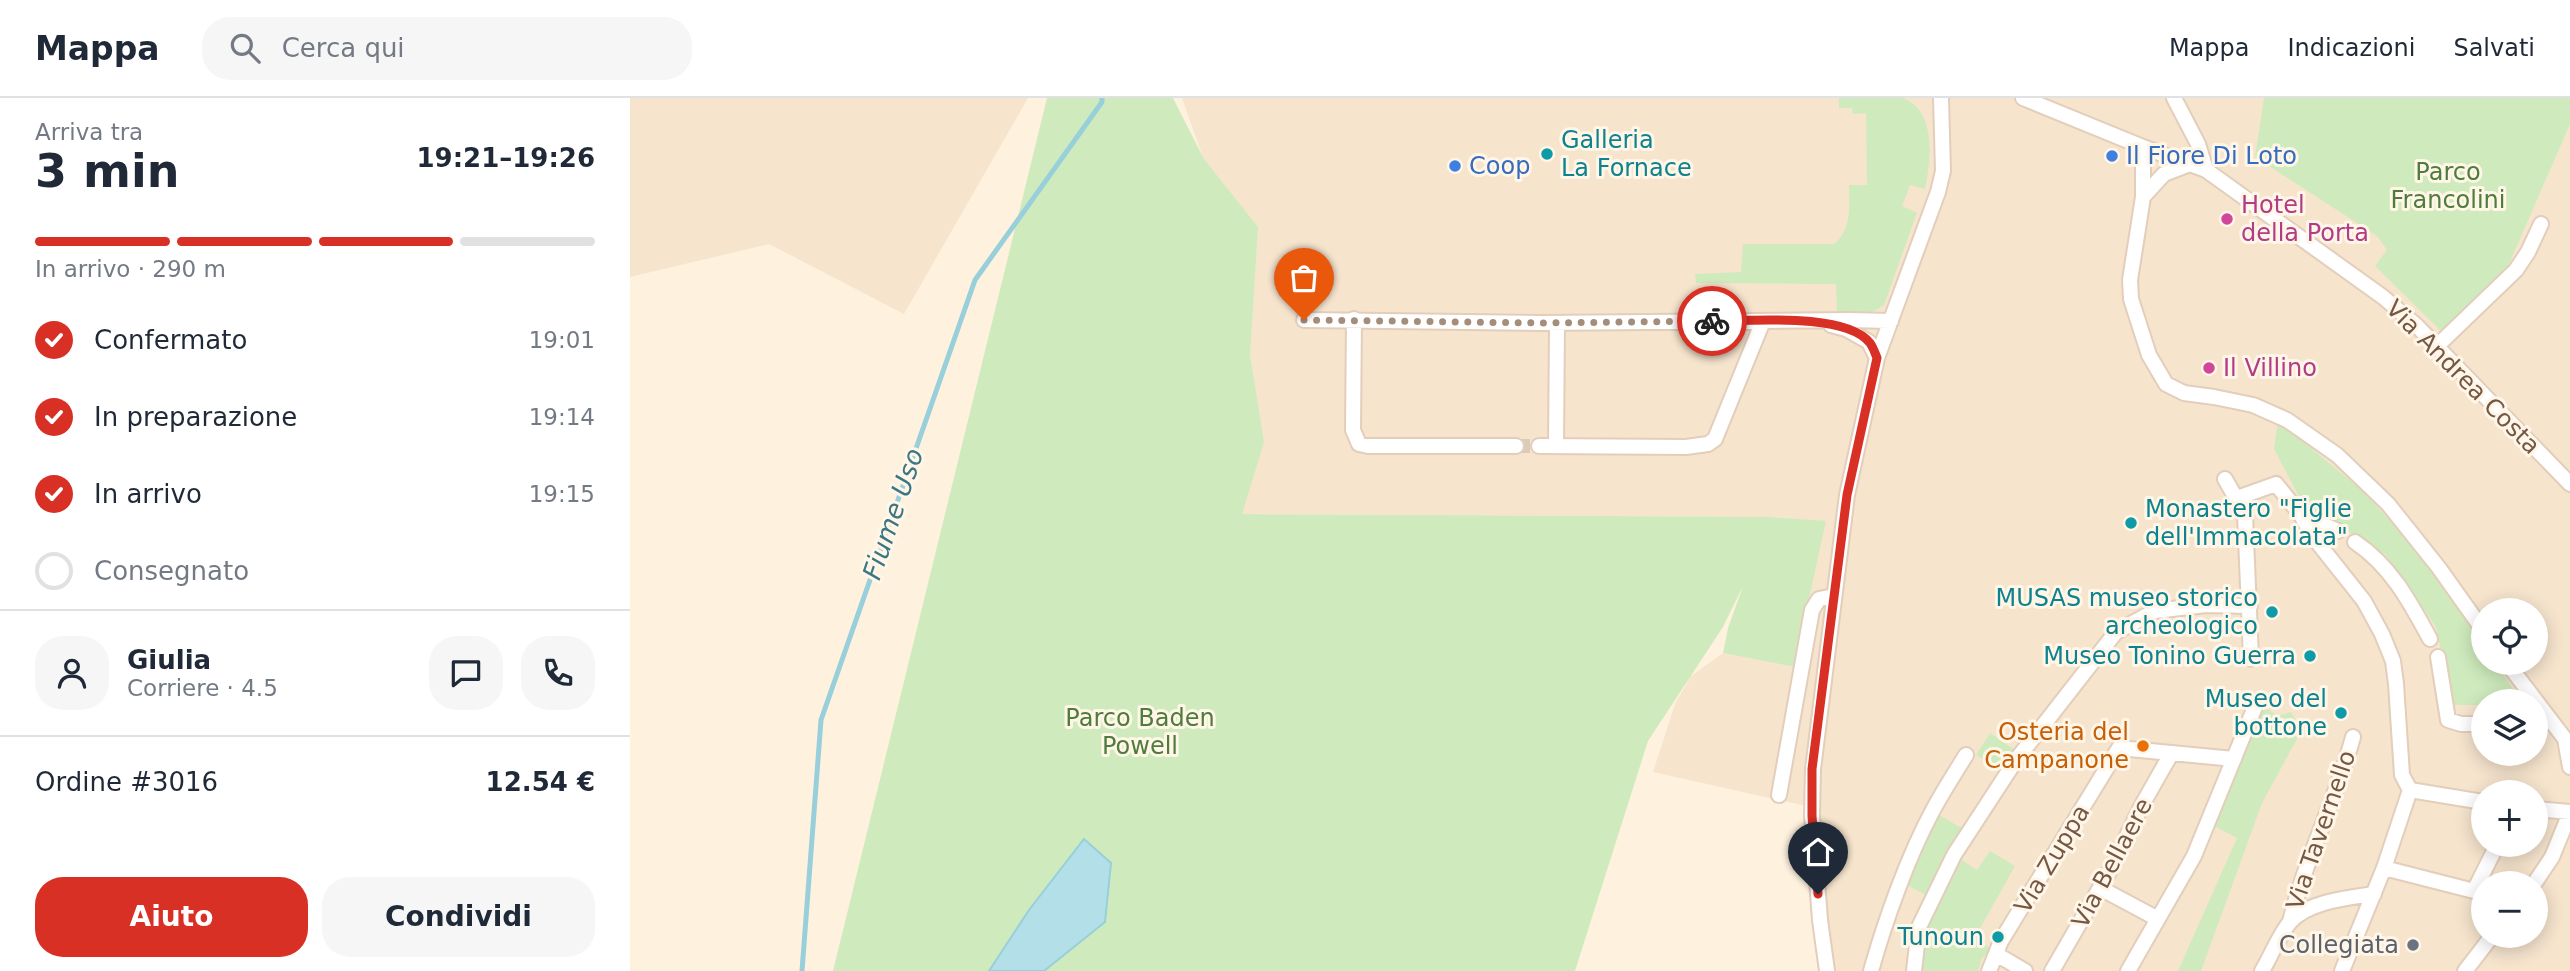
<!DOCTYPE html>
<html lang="it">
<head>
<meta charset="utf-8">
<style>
  :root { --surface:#fff; --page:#f6f6f7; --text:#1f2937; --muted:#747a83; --line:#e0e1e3; --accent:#d93025 }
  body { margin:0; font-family:"DejaVu Sans",sans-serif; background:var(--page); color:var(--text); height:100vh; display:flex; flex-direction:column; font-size:26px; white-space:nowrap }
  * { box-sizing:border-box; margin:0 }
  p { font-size:23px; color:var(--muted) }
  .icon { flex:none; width:38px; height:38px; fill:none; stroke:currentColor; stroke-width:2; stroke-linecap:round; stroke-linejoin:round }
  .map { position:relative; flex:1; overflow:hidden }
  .sheet { display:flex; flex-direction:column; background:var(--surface); width:630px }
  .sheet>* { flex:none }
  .buttons { position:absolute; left:1841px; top:500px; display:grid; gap:14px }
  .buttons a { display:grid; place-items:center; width:77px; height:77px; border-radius:50%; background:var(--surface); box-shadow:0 4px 18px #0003; font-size:35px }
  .pin { position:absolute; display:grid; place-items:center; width:60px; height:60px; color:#fff; margin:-72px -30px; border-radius:50% 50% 50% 0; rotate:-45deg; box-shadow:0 0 7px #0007 }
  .pin .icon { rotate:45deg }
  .courier { position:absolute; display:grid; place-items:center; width:70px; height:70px; margin:-35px; border:5px solid #d93025; border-radius:50%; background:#fff; color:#222; box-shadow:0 2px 9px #0007 }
  .overview em { font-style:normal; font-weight:700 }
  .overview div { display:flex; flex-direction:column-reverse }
  .overview { display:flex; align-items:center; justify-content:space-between; height:119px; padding:0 35px }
  h1 { font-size:46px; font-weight:700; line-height:52px }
  .bar { display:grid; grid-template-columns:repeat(4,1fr); gap:10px 7px; align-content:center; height:84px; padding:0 35px }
  .bar i { height:9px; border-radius:5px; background:var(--line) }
  .bar .active { background:var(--accent) }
  .bar p { grid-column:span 4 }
  .line { display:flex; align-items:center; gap:18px; padding:0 35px; border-top:2px solid var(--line) }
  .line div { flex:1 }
  .round { display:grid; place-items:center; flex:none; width:74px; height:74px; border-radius:28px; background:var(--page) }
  ol { padding:0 35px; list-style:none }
  li { display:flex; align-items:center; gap:21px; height:77px }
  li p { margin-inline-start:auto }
  li .icon { padding:7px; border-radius:50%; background:var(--accent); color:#fff; stroke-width:4 }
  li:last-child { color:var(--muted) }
  li i { width:38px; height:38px; border:4px solid var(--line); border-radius:50% }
  .button { display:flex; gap:14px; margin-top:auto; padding:14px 35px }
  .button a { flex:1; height:80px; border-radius:28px; background:var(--accent); color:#fff; font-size:28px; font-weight:700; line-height:80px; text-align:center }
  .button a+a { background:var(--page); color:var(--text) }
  header { display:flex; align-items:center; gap:42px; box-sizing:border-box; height:98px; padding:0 35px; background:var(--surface); border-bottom:2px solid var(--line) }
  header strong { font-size:33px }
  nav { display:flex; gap:38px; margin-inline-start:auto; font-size:24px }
  .search { width:490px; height:63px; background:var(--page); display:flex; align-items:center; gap:18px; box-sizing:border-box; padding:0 24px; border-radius:28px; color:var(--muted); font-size:26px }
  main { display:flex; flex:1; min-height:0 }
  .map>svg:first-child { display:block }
  .residential { fill:#f6e4cd; fill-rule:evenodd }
  .green { fill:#cfebbd }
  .water { fill:#b3dfe8; stroke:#98cfda; stroke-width:2 }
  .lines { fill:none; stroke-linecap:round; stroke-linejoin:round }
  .stream { stroke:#98cfda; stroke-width:5 }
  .minor-tunnel { stroke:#dccbb8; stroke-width:14; stroke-dasharray:14 7; stroke-linecap:butt }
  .minor-casing { stroke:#e2cebb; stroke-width:18 }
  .minor { stroke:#fff; stroke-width:14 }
  .done { stroke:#a58d7b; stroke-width:7; stroke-dasharray:0 12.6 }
  .route { stroke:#d93025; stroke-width:9 }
  .culture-dot { fill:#0f9aa8; stroke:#fff6e7; stroke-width:2.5 }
  .shop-dot { fill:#3f7fe0; stroke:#fff6e7; stroke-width:2.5 }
  .hotel-dot { fill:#d1479c; stroke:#fff6e7; stroke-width:2.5 }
  .food-dot { fill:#e8710a; stroke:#fff6e7; stroke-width:2.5 }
  .worship-dot { fill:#6b7280; stroke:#fff6e7; stroke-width:2.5 }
  .labels { text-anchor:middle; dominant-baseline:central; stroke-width:6; stroke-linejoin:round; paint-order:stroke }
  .culture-label { font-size:24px; fill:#0d838f; stroke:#fff6e7; text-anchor:end }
  .shop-label { font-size:24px; fill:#366cbe; stroke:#fff6e7; text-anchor:start }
  .park-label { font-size:24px; fill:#4e7c3d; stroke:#fff6e7 }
  .hotel-label { font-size:24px; fill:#b23c85; stroke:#fff6e7; text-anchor:start }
  .street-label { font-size:24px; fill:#755745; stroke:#fff6e7 }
  .food-label { font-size:24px; fill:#c56008; stroke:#fff6e7; text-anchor:end }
  .worship-label { font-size:24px; fill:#5b616d; stroke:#fff6e7; text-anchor:end }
  .water-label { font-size:26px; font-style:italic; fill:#3b7683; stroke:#fff6e7 }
</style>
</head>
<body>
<header>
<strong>Mappa</strong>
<div class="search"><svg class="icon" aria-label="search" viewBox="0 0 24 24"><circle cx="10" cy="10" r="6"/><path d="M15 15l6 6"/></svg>Cerca qui</div>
<nav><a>Mappa</a><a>Indicazioni</a><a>Salvati</a></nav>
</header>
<main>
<section class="sheet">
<div class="overview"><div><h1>3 min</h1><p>Arriva tra</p></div><em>19:21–19:26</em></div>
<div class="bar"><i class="active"></i><i class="active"></i><i class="active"></i><i></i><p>In arrivo · 290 m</p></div>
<ol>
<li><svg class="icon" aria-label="check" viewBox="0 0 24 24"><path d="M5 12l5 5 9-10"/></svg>Confermato<p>19:01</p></li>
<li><svg class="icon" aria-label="check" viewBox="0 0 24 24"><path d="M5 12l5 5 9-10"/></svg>In preparazione<p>19:14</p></li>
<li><svg class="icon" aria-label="check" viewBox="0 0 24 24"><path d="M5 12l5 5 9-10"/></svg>In arrivo<p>19:15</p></li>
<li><i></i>Consegnato</li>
</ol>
<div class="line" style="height:126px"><a class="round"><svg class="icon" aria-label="person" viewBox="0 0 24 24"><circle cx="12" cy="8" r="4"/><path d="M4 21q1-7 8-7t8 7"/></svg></a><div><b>Giulia</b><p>Corriere · 4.5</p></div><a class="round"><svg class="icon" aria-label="chat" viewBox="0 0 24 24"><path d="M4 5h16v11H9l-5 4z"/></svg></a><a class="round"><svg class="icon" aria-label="phone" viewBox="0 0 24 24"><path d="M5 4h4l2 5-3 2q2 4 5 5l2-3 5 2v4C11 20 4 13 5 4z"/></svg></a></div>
<div class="line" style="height:91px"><div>Ordine #3016</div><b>12.54 €</b></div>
<div class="button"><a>Aiuto</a><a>Condividi</a></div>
</section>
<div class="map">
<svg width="1940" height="873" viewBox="0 0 1940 873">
  <rect width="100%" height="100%" fill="#fef2df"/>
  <path class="residential" d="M0,0H398L274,216L139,146L0,179Z
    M552,0H1940V873H1200L1192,806L1190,711L1023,674L1045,606L1061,578L1093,555L1164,569L1195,424L1141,419L611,416L582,85ZM1853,513H1906V565H1853ZM1853,604H1906V656H1853ZM1853,695H1906V747H1853ZM1853,786H1906V838H1853Z"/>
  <path class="green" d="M417,0H543L574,61L628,129L620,257L634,344L612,416L1141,419L1196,423L1164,569L1093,555L1098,530L1113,488L1093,529L1018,643L945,873H203Z
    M1209,0H1273C1307,13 1301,63 1295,91L1280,87L1272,108L1287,115L1254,207L1241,215L1207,216L1206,186L1066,185L1065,176L1111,174L1113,146H1204C1222,131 1219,109 1219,87H1237L1236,15L1223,16L1222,10H1209Z
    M1634,0H1940V26L1879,166L1811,233L1745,168L1757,152L1747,138L1625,59Z
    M1648,323L1734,394L1793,459L1853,547V565H1865L1892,604H1853V607H1822L1806,529L1755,456L1673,406L1644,351Z
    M1627,604L1648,618L1661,614L1667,624V641L1632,705L1571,873H1548L1607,740L1578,725Z
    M1360,635L1386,653L1372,675L1346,657Z
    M1307,716L1335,732L1296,797L1277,787Z
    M1360,753L1385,768L1348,834L1355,838L1352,845L1362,851L1352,860L1348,873H1284L1289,829L1326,758L1347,772Z"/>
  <path class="water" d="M454,741L481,765L475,824L414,873H359L399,812Z"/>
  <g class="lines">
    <path class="stream" d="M172,873L191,622L345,182L472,4V0"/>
    <path class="minor-tunnel" d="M886,348H909"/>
    <g class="minor-casing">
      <path id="minor" d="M1393,0L1513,49L1576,72L1753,199L1787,228L1940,386
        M1544,0L1568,46L1576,72
        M1513,49V99L1500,182L1501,201L1519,257L1536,286L1554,295L1584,299L1623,307L1657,322L1707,357L1758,406L1809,470L1853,532
        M1513,99L1534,76L1560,66
        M724,221L723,332L729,346L738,348H886
        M674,222L911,225L1218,222L1261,223
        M1201,227L1216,231L1239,244L1247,260
        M1807,248L1886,172L1898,154L1911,126
        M909,348L1056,349L1078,346L1085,341L1133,223
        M926,348L927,225
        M1595,381L1615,416L1621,561
        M1607,400L1646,386L1671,417L1684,440L1734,503L1752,536L1763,563L1766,586L1772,677L1780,692
        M1671,417L1708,433
        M1725,444C1761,468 1780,504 1800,541
        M1808,559L1818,622L1831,626H1853
        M1877,565L1935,641L1940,669
        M1780,692L1853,704
        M1149,697L1182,512L1189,501L1204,498
        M1906,711L1940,714
        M1754,770L1844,793L1867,747
        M1904,786L1922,759L1940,715
        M1470,790L1528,821
        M1660,824C1675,761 1706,702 1723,639
        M1366,856L1395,873
        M1197,873L1190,822L1182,718L1183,671L1217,397L1247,260L1308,94L1313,73L1311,0
        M1241,873C1255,823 1278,758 1303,712C1313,693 1325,675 1336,657
        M1284,873L1289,829L1324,757L1386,662L1486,534L1525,513L1576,507L1620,508
        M1359,873L1371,843L1489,650L1604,661
        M1422,873L1482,769L1512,707L1541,656
        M1498,873L1564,758L1627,604
        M1632,873C1641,858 1649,837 1660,824C1679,803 1718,800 1744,796
        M1712,873L1754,770L1780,692
        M1835,873L1862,838"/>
    </g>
    <use href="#minor" class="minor"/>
  </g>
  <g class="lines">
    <path class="done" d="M674,222L911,225L1082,223"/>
    <path class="route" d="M1082,223C1119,223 1216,214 1240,245C1243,249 1245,255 1247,260L1217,397L1182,671V718L1188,796"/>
  </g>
  <g class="culture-dot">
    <circle cx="917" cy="56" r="7"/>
    <circle cx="1501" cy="425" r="7"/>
    <circle cx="1642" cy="514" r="7"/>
    <circle cx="1680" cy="558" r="7"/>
    <circle cx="1711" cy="615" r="7"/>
    <circle cx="1368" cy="839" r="7"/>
  </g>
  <g class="shop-dot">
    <circle cx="1482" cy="58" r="7"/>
    <circle cx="825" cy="68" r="7"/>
  </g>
  <g class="hotel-dot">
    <circle cx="1597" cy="121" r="7"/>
    <circle cx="1579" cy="270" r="7"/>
  </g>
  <circle class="food-dot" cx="1513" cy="648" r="7"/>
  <circle class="worship-dot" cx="1783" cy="847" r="7"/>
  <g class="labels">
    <g class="culture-label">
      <text x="931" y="42" text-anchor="start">Galleria<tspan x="931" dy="28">La Fornace</tspan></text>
      <text x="1515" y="411" text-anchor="start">Monastero "Figlie<tspan x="1515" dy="28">dell'Immacolata"</tspan></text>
      <text x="1628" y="500">MUSAS museo storico<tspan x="1628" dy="28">archeologico</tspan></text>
      <text x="1666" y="558">Museo Tonino Guerra</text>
      <text x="1697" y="601">Museo del<tspan x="1697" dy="28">bottone</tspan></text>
      <text x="1354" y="839">Tunoun</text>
    </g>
    <g class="shop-label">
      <text x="1496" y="58">Il Fiore Di Loto</text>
      <text x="839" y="68">Coop</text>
    </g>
    <g class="park-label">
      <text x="1818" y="74">Parco<tspan x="1818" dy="28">Francolini</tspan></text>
      <text x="510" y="620">Parco Baden<tspan x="510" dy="28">Powell</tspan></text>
    </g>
    <g class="hotel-label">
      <text x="1611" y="107">Hotel<tspan x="1611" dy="28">della Porta</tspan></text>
      <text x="1593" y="270">Il Villino</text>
    </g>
    <g class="street-label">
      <text transform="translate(1833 279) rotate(45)">Via Andrea Costa</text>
      <text transform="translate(1691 732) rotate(-71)">Via Tavernello</text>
      <text transform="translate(1422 761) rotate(-59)">Via Zuppa</text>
      <text transform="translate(1482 765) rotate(-62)">Via Bellaere</text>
    </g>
    <g class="food-label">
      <text x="1499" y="634">Osteria del<tspan x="1499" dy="28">Campanone</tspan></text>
    </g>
    <g class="worship-label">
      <text x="1769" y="847">Collegiata</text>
    </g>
    <g class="water-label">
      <text transform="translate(263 416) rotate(-71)">Fiume Uso</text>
    </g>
  </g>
</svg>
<div class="buttons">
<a><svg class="icon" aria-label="locate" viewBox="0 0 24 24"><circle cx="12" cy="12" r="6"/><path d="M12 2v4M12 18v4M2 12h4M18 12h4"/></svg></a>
<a><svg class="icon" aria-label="layers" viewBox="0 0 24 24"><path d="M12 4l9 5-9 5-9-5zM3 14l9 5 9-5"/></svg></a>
<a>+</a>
<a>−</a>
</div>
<div class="pin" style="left:674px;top:222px;background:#ea580c"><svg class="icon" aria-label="bag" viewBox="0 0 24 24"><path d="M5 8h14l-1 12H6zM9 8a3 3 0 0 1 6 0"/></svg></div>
<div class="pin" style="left:1188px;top:796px;background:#1f2937"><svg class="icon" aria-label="home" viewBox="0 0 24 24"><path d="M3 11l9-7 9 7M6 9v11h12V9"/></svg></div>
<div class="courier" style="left:1082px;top:223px"><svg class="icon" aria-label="bike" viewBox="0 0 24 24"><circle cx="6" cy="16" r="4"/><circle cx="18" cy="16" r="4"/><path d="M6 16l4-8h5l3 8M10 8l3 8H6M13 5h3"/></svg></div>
</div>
</main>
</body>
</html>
